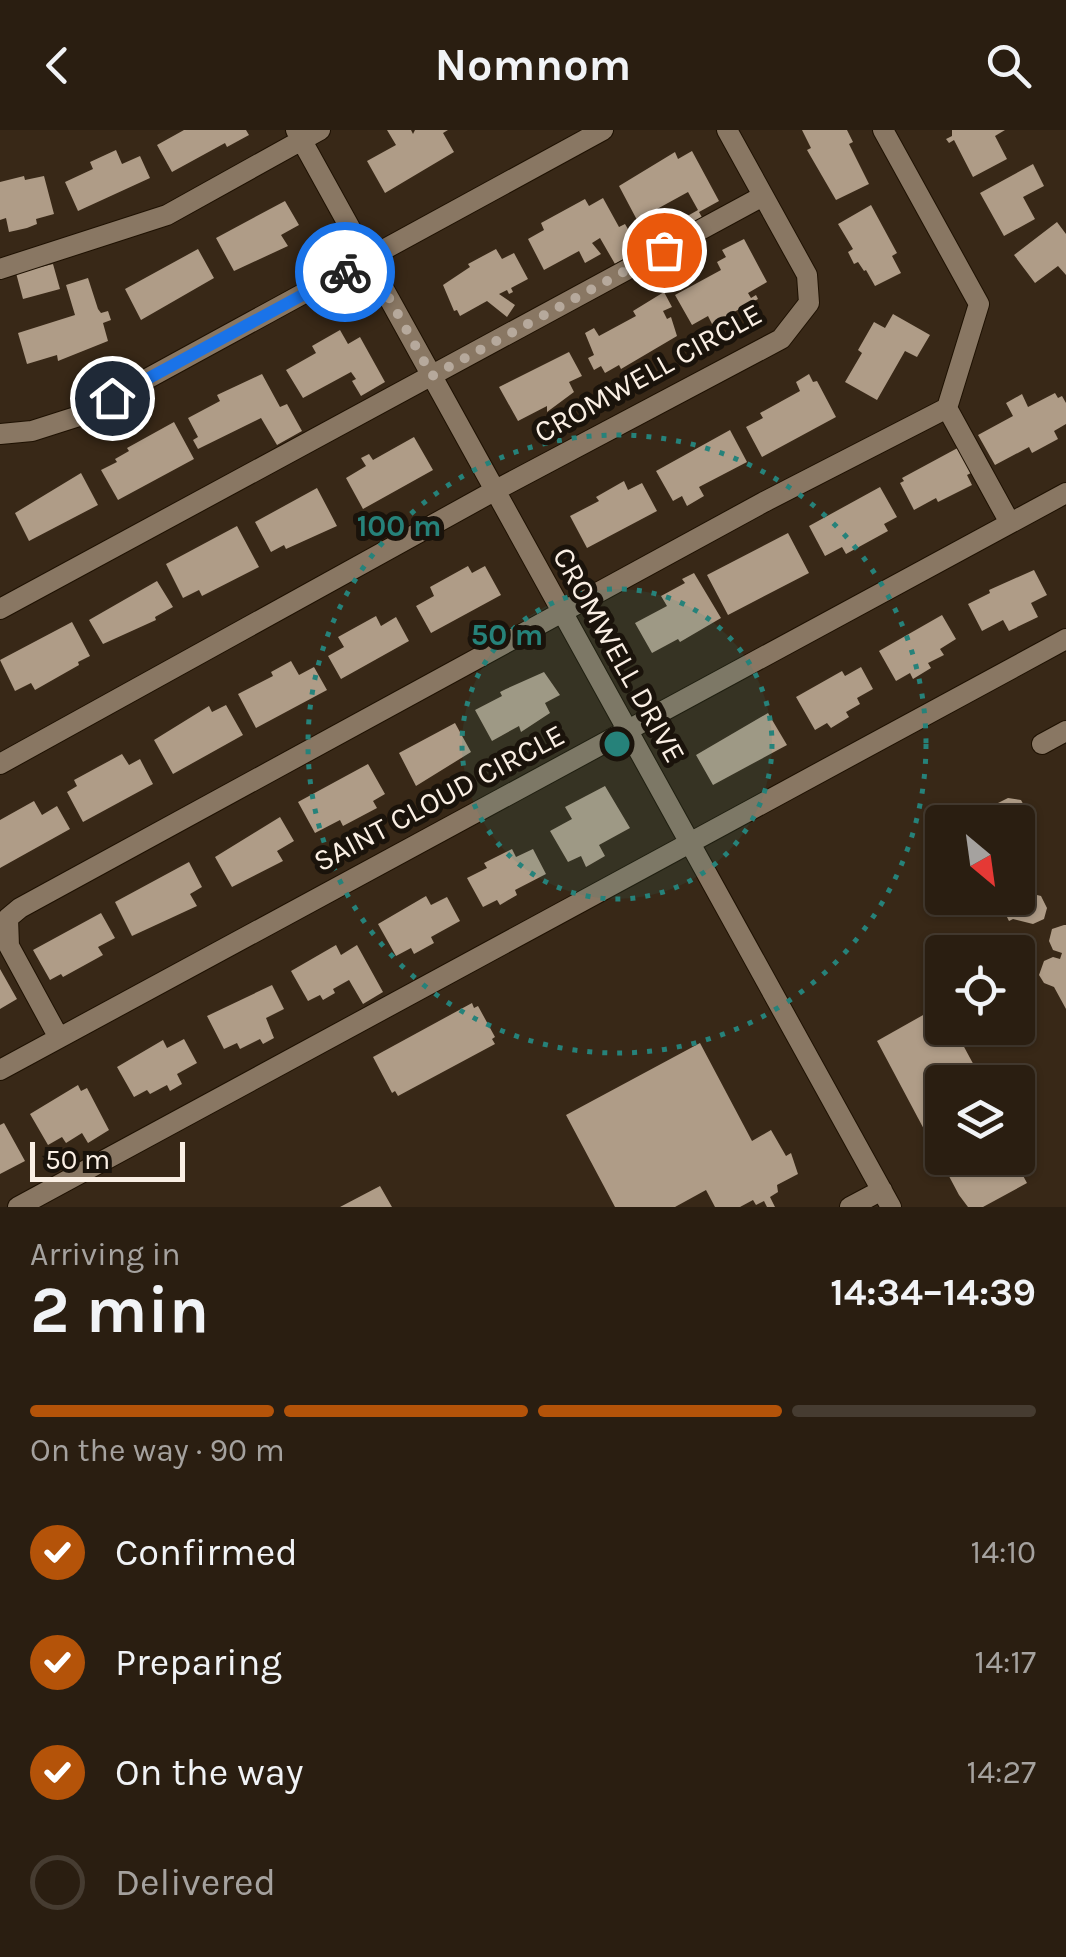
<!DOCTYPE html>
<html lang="en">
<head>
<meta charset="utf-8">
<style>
  :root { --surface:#2a1e11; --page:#32271a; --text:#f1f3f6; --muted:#a5a29f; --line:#463c31; --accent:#b45309 }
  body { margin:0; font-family:Karla,sans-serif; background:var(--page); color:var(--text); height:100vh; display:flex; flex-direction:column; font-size:38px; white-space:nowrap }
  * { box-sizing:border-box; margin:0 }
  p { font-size:32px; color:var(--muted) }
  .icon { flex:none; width:55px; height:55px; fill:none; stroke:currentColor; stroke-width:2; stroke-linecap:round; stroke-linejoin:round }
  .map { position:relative; height:1077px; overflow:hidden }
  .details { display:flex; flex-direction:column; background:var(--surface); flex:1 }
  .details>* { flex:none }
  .needle { width:65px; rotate:151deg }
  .tools { position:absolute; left:925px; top:675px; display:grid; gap:20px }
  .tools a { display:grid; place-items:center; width:110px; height:110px; border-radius:10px; background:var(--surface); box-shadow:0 2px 8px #0004,0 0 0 2px var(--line); font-size:50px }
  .scale { position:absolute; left:30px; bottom:25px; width:155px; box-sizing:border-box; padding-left:10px; border:5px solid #faefe4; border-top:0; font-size:28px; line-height:35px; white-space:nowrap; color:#faefe4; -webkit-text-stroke:8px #1a130b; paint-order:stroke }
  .pin { position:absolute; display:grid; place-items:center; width:85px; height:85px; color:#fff; margin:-42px; border:5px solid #fff; border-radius:50%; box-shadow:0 2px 10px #0007 }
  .courier { position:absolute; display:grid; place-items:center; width:100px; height:100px; margin:-50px; border:8px solid #1a73e8; border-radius:50%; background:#fff; color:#222; box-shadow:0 2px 12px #0007 }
  .headline em { font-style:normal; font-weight:700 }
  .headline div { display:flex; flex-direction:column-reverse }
  .headline { display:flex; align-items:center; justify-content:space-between; height:170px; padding:0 30px }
  h1 { font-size:65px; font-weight:700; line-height:75px }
  .bar { display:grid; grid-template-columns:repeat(4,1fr); gap:15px 10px; align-content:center; height:120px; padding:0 30px }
  .bar i { height:12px; border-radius:8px; background:var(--line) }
  .bar .current { background:var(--accent) }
  .bar p { grid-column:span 4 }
  ol { padding:0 30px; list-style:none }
  li { display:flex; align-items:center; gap:30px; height:110px }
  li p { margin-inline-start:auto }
  li .icon { padding:10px; border-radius:50%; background:var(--accent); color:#fff; stroke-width:4 }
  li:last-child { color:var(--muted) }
  li i { width:55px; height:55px; border:5px solid var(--line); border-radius:50% }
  header { display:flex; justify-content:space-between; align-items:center; height:130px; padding:0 30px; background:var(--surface); font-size:45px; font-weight:700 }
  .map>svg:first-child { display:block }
  .building { fill:#af9c87 }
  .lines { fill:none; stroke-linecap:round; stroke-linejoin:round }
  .minor-casing { stroke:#1e1102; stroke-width:22 }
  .minor { stroke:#897763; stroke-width:20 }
  .done { stroke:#b6a99c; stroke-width:10; stroke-dasharray:0 18 }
  .route { stroke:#1a73e8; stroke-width:12 }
  .ring { fill:none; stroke:#26827a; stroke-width:5; stroke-dasharray:5 10 }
  .labels { text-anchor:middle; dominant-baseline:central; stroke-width:10; stroke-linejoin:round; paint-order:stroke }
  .street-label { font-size:30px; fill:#faefe4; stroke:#1a130b }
  .centre { fill:#26827a; stroke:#1a130b; stroke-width:5 }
  .ring-label { font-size:30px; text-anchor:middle; font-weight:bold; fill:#26827a; stroke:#1a130b; stroke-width:10; stroke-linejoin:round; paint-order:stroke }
</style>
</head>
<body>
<header><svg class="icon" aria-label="back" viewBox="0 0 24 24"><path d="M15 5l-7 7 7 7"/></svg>Nomnom<svg class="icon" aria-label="search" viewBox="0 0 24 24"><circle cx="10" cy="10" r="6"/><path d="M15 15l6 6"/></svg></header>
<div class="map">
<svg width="1066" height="1077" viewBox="0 0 1066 1077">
  <rect width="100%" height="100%" fill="#382817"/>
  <path class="building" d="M184,0H246L249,5L227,17L225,13L172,42L157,15Z
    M387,0H411L413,4L415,0H448L443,3L454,22L385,63L367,31L396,15Z
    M802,0H847L853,12L849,14L869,54L836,70L807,20L811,18Z
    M952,0H1005L995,6L1007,29L973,47L954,10L949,13L946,9L952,6Z
    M116,20L122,34L140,26L150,48L78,81L65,52L93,39L90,32Z
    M692,21L719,71L699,82L704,91L681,104L675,93L698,80L688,62L637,90L619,56L675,22L678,29Z
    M1033,34L1044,56L1023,67L1035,89L1004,106L980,63Z
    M24,46L25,50L44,46L54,84L36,89L37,94L27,98L9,102L6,88L0,90V52Z
    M603,68L619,97L625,94L640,120L615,134L600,108L592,113L601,124L585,133L579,121L544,140L528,109L544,100L541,93L585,69L589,76Z
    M285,71L299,95L281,105L288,116L234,141L216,108Z
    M871,75L897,123L892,126L901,143L875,156L866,140L864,141L858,132L854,134L848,122L853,119L838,94Z
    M1057,92L1066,104V145L1058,136L1035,153L1014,125Z
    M744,109L767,152L748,163L751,168L756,165L758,169L712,194L708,186L692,195L675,165L721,140L717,132L726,127L722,120Z
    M198,119L214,148L141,190L125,159Z
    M496,119L502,129L514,123L528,149L511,158L513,162L509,164L507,160L499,164L515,175L507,187L487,171L460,186L457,180L454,181L443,155L470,137L468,134Z
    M53,134L60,159L23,169L16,143Z
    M88,148L98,179L101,183L108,181L111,190L103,193L108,211L58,231L57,225L27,234L18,203L75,185L66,155Z
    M664,162L672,177L663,181L667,189L671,187L677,206L621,239L619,235L605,243L601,236L594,240L588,228L594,225L585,203L594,198L599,206L636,186L633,181Z
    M893,184L930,205L917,227L905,221L877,270L845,252L862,223L858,220L874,192L885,198Z
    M340,200L348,214L360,207L385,252L361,266L352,251L356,249L351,242L303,268L286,240L316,223L312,216Z
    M569,222L582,246L569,252L574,262L547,282V276L518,291L499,257Z
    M262,244L280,277L287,274L302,301L277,315L261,288L198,319L193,310L198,307L188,288L220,271L217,265Z
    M809,244L813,252L817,251L836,287L762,327L746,297L763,288L760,283L800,261L796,252Z
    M1055,263L1058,268L1062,266L1066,273V294L1054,301L1058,309L1032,323L1029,317L995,335L978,305L1013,286L1006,273L1022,264L1028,277Z
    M174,292L194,329L118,370L101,340L117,332L115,329L129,321L127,318Z
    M730,300L747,332L699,357L704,366L687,376L682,366L673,371L656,341Z
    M414,307L433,340L363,379L346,348L366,336L361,328L369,324L373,330Z
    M965,314L979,339L967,345L972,355L938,372L936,368L914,380L900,353L904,351L902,348Z
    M81,343L98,375L29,411L15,383Z
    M624,351L628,360L642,353L657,381L587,418L570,386L599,371L596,367Z
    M880,357L897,387L884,394L888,401L846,424L842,417L825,426L809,396Z
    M317,358L337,396L286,419L284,415L271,422L255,392Z
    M237,396L259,437L202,466L199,460L183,468L166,434Z
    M788,403L809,443L728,485L707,445Z
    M468,436L472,443L485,436L501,465L431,503L416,476L434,466L430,457Z
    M1034,440L1047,465L1031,473L1038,487L1009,501L1003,490L982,501L968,474L990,463L989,460Z
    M694,443L721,488L680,512L678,509L652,523L635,493L667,476L661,466L685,453L682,449Z
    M157,451L173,477L155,487L156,490L103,514L89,490Z
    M942,485L956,509L940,519L944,525L928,533L931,538L913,549L910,543L896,551L879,521Z
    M376,486L381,496L396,487L409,511L341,549L328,526L344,517L338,507Z
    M72,492L90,526L78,532L79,535L35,560L31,553L15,561L0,530Z
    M291,531L299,545L314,537L327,560L256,598L238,564L273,546L271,542Z
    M861,537L873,559L857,568L860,574L846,582L849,587L831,598L827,593L815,600L796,567L842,541L845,546Z
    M544,542L560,565L545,573L550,583L521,602L519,596L492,611L475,580L502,566L500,562L506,559Z
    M226,575L243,605L173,644L154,610L209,576L212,582Z
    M768,583L787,615L713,655L696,625Z
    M455,593L471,622L416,656L399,623Z
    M122,624L129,635L140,629L153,654L83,692L67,662L77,656L74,650Z
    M368,634L385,664L373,671L377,678L343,696L340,690L315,703L298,672Z
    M605,656L630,698L599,715L605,726L586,737L581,726L568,732L550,701L572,689L565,677Z
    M1008,668L1021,670L1027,681L1024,693L1018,696V692H986L988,675L992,676Z
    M34,671L42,685L57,676L70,699L0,738V690Z
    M280,687L294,711L277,721L283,731L232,757L215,727Z
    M512,719L516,727L533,719L546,744L515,760L517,765L500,775L497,770L483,777L467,748L487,738L484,733Z
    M1018,727L1033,764L1041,766L1047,778L1044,789L1033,794L1013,789L1009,791L1003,779L1006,777L1001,768H1018Z
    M189,732L202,757L190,764L197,776L132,806L115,772Z
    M426,766L431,775L447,767L460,791L431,807L434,813L414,824L411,818L396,826L378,794Z
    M101,783L115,808L98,817L103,825L63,847L61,844L50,850L33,820Z
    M1064,795H1066V879L1054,857L1044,853L1039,845L1044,831L1053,827L1060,829L1062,823L1053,820L1049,811L1052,799Z
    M336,815L341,825L357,815L383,862L363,874L349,850L333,859L335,863L323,870L320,865L308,871L291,841Z
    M0,839L17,869L0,879Z
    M272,855L284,879L266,888L274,908L263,914L260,909L240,919L237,913L224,919L207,886Z
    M472,873L474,878L478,876L495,907L492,909L495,914L398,966L395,961L392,963L373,927Z
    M932,880L947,907L956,902L983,952H942V1028H1018V1015L1024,1026L1015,1031L1027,1053L983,1077H968L959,1065L877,911Z
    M184,909L197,933L177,944L182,954L170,961L167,955L150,964L147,960L134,967L117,937L163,910L167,918Z
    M700,913L752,1011L771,1000L786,1026L791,1023L798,1044L777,1055L778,1062L770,1067L775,1077H767L764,1071L756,1075L753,1070L740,1077H715L706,1060L675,1077H615L566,985Z
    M78,955L81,961L87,958L109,1000L88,1013L82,1003L66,1013L62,1007L48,1015L30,984Z
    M4,993L25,1031L0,1044V995Z
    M380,1056L392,1077H340Z"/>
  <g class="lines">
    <g class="minor-casing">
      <path id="minor" d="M296,0L891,1077
        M883,0L979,174L947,278L1010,393
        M0,139L167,85L320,0
        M0,304L32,301L79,286L603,0
        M0,479L763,66
        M1042,614L1066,601
        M0,634L494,361L781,209L809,173L807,145L727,0
        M59,908L9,816L8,788L20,778L764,372L947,278
        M0,940L1066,363
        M18,1077L1066,509
        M850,1077L882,1060"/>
    </g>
    <use href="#minor" class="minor"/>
  </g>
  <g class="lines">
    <path class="done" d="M345,142L367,128L432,246L664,120"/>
    <path class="route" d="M112,268L345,142"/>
  </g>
  <circle cx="617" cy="614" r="155" fill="#26827a" fill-opacity=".12"/>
  <g class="ring">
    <circle cx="617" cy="614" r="155"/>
    <circle cx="617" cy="614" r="309"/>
  </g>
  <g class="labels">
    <g class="street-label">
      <text transform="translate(648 243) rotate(-29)">CROMWELL CIRCLE</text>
      <text transform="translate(619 525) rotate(61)">CROMWELL DRIVE</text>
      <text transform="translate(439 668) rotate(-28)">SAINT CLOUD CIRCLE</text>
    </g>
  </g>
  <circle cx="617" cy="614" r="15" class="centre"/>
  <g class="ring-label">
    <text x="399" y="406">100 m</text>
    <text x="507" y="515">50 m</text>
  </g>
</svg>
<div class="tools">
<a><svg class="needle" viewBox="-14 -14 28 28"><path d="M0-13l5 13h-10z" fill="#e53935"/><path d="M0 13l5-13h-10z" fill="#a5a29f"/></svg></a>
<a><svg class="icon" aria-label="locate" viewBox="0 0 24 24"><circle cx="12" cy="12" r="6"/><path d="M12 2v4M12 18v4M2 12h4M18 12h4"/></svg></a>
<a><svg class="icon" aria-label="layers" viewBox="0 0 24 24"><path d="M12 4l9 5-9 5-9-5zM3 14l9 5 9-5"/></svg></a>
</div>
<div class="scale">50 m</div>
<div class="pin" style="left:664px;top:120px;background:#ea580c"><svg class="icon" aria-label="bag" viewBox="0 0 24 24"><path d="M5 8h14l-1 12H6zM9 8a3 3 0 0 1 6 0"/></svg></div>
<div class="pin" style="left:112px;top:268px;background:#1f2937"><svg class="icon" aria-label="home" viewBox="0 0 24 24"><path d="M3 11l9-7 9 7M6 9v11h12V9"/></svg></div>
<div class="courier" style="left:345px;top:142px"><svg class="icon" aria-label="bike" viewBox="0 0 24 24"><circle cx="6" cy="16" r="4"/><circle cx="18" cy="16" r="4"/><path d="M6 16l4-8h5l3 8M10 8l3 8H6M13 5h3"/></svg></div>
</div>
<section class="details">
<div class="headline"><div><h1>2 min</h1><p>Arriving in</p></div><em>14:34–14:39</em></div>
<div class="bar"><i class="current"></i><i class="current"></i><i class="current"></i><i></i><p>On the way · 90 m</p></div>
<ol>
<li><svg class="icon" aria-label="check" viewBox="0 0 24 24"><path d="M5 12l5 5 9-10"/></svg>Confirmed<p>14:10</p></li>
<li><svg class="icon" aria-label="check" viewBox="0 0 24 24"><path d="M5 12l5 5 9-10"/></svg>Preparing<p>14:17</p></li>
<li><svg class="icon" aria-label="check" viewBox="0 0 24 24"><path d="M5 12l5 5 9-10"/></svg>On the way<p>14:27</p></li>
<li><i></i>Delivered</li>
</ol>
</section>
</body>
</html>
